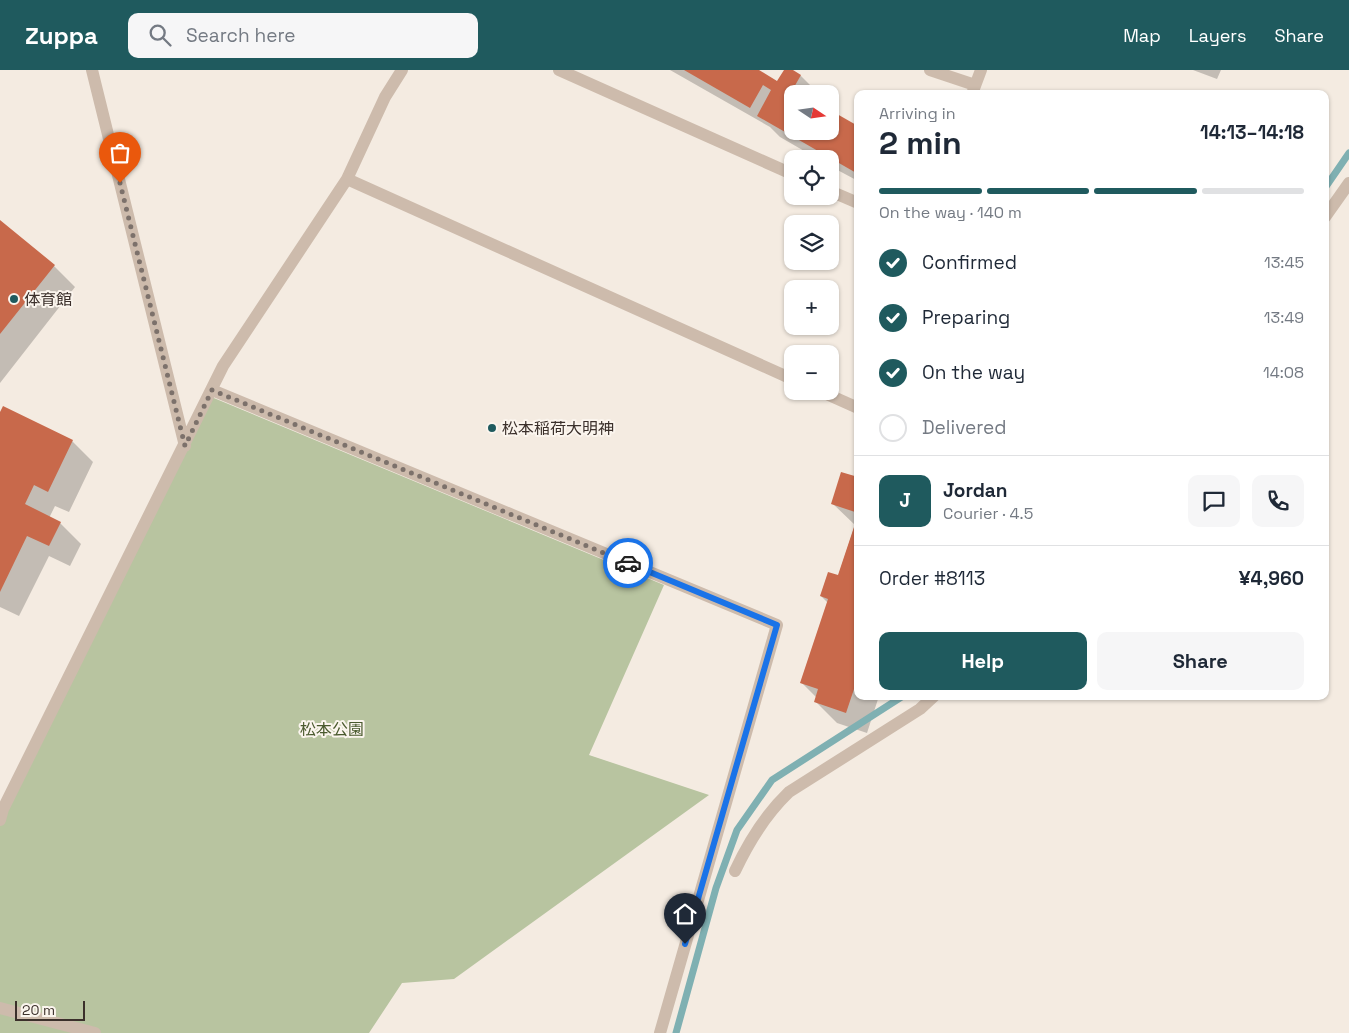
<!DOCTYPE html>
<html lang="en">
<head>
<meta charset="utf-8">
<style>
  :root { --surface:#fff; --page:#f6f6f7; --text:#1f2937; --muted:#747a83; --line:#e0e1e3; --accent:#1f5a5e }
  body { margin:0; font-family:"Space Grotesk","Noto Sans JP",sans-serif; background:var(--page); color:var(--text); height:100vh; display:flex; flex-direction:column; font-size:19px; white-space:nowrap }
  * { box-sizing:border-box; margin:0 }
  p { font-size:16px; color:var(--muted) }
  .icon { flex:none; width:28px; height:28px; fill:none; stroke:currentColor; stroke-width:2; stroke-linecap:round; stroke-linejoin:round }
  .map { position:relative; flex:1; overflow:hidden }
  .side { position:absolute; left:854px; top:20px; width:475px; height:610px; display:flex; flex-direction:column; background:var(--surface); border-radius:10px; box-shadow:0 1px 4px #0004 }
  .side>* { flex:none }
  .needle { width:32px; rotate:103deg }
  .fabs { position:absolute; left:784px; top:15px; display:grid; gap:10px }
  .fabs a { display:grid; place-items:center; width:55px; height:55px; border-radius:10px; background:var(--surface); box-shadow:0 1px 4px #0004; font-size:25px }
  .scale { position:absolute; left:15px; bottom:12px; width:70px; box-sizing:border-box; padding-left:5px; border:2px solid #3b302b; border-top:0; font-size:14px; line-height:18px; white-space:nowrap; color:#3b302b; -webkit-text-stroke:4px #fbf5ee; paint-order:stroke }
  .pin { position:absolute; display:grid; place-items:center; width:42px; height:42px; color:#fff; margin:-51px -21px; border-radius:50% 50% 50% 0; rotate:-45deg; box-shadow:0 0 5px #0007 }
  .pin .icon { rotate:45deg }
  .courier { position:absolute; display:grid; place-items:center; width:50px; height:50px; margin:-25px; border:4px solid #1a73e8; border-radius:50%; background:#fff; color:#222; box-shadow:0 1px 6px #0007 }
  .overview em { font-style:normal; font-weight:800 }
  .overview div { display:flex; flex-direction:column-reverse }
  .overview { display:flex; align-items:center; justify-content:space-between; height:85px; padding:0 25px }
  h1 { font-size:32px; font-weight:800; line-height:38px }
  .bar { display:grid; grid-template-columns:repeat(4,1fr); gap:8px 5px; align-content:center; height:60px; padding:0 25px }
  .bar i { height:6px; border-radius:4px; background:var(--line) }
  .bar .current { background:var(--accent) }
  .bar p { grid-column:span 4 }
  .line { display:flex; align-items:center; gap:12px; padding:0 25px; border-top:1px solid var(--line) }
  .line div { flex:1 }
  .round { display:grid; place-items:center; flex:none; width:52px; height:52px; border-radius:10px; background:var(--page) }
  ol { padding:0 25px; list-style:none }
  li { display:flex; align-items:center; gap:15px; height:55px }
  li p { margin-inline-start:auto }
  li .icon { padding:5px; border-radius:50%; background:var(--accent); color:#fff; stroke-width:4 }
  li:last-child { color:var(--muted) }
  li i { width:28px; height:28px; border:2px solid var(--line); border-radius:50% }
  .cta { display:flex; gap:10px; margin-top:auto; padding:10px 25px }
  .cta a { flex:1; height:58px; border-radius:10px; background:var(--accent); color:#fff; font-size:20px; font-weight:800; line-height:58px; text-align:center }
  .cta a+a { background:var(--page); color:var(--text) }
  header { display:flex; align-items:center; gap:30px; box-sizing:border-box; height:70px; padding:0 25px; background:var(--accent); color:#fff }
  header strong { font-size:24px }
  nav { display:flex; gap:28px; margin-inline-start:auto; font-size:18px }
  .search { width:350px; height:45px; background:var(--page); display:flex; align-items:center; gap:12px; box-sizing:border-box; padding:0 18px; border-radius:10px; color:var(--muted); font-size:19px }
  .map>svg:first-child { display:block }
  .green { fill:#b8c4a0 }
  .shadow { fill:#0003 }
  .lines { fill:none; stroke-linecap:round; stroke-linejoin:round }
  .stream { stroke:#7fb0b2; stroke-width:7 }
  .building { fill:#c8694b }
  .minor { stroke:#cdbbac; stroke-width:12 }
  .done { stroke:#7c716b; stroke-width:5; stroke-dasharray:0 9 }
  .route { stroke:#1a73e8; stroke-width:6 }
  .poi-dot { fill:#1f5a5e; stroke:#fbf5ee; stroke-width:2 }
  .labels { text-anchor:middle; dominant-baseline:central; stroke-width:4; stroke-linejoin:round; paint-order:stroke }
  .poi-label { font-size:16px; fill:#3b302b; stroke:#fbf5ee; text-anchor:start }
  .park-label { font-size:16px; fill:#4a5a2e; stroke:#fbf5ee }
</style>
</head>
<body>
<header>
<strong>Zuppa</strong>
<div class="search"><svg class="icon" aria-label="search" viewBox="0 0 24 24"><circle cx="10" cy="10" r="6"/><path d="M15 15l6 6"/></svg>Search here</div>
<nav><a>Map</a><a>Layers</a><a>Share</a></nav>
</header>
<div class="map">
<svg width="1349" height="963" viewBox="0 0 1349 963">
  <rect width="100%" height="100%" fill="#f4ebe1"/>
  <path class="green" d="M209,326L664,515L589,685L709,725L454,909L402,913L369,963H0V750Z"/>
  <path class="shadow" d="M670,0H756L778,12L785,0H790L801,6L819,24H792V61H830V42L858,58V111L830,96V89H818L780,67L770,57Z
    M1193,0H1221L1217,9Z
    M0,152L54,196L75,217L0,313Z
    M0,345L72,371L93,392L69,442L55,436L49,448L60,453L81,474L70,496L49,486L19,546L0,537Z
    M858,409V626H879L867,663L837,653L816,632L817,628L802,613L828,533L821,526L838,507L855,455L832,433Z"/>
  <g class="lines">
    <path class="stream" d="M1325,118L1349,83
      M676,963L716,818L737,760L772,710L903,626"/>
  </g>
  <path class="building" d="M684,0H759L777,11L784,0H793L801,5L793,19L801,24H792V61H830V40L858,56V104L757,46L771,20L763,15L750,38Z
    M0,150L55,195L0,264Z
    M3,336L73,370L48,422L34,415L25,434L61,452L49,476L27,466L0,522V342Z
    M841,402L858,407V443L831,434Z
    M858,445V607L846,643L814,632L818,619L800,613L828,529L820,526L828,502L838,505Z"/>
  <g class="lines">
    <path class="minor" d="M92,0L185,376
      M559,0L792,104
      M930,0L975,15
      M972,24L981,0
      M347,109L792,309
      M830,121L858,133
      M1325,147L1349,113
      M212,320L777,555L660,963
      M820,321L858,338
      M0,750L3,739L223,296L347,109L385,27L402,0
      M735,801C749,771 765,745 789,722L920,639L934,626
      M0,938L95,963"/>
  </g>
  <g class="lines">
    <path class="done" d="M120,113L185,376L212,320L628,493"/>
    <path class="route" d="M628,493L777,555L685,874"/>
  </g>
  <g class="poi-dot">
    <circle cx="14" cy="229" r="5"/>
    <circle cx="492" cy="358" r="5"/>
  </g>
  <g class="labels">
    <g class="poi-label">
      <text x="24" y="229">体育館</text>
      <text x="502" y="358">松本稲荷大明神</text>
    </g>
    <g class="park-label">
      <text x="332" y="659">松本公園</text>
    </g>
  </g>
</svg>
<div class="fabs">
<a><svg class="needle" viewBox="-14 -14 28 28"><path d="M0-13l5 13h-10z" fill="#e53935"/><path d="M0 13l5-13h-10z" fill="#747a83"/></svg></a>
<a><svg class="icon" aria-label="locate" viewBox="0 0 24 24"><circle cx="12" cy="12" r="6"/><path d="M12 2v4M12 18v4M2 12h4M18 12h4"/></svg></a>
<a><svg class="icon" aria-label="layers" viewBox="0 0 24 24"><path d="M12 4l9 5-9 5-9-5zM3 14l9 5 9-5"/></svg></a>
<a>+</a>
<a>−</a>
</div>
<div class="scale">20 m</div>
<div class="pin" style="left:120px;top:113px;background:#ea580c"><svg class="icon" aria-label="bag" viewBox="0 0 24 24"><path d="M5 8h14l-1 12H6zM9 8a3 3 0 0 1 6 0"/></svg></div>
<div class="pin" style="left:685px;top:874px;background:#1f2937"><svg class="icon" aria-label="home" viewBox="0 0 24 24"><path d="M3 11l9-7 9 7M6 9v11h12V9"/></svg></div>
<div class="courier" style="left:628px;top:493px"><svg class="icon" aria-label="car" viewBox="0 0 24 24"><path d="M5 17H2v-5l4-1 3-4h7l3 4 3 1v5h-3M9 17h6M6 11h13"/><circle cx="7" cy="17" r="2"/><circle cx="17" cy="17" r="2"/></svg></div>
<section class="side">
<div class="overview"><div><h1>2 min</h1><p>Arriving in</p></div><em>14:13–14:18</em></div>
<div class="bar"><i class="current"></i><i class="current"></i><i class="current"></i><i></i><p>On the way · 140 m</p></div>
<ol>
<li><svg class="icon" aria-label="check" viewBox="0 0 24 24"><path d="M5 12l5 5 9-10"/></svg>Confirmed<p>13:45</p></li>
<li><svg class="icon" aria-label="check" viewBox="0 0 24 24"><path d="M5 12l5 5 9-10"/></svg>Preparing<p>13:49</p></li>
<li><svg class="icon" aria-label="check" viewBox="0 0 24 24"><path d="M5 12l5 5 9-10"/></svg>On the way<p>14:08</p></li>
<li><i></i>Delivered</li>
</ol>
<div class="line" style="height:90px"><b class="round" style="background:var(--accent);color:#fff">J</b><div><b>Jordan</b><p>Courier · 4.5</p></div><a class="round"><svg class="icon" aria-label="chat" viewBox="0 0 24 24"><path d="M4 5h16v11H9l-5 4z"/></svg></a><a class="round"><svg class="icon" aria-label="phone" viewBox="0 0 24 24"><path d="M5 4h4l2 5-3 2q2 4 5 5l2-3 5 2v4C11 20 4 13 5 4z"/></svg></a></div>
<div class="line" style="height:65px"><div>Order #8113</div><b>¥4,960</b></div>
<div class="cta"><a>Help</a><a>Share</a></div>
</section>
</div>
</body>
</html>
